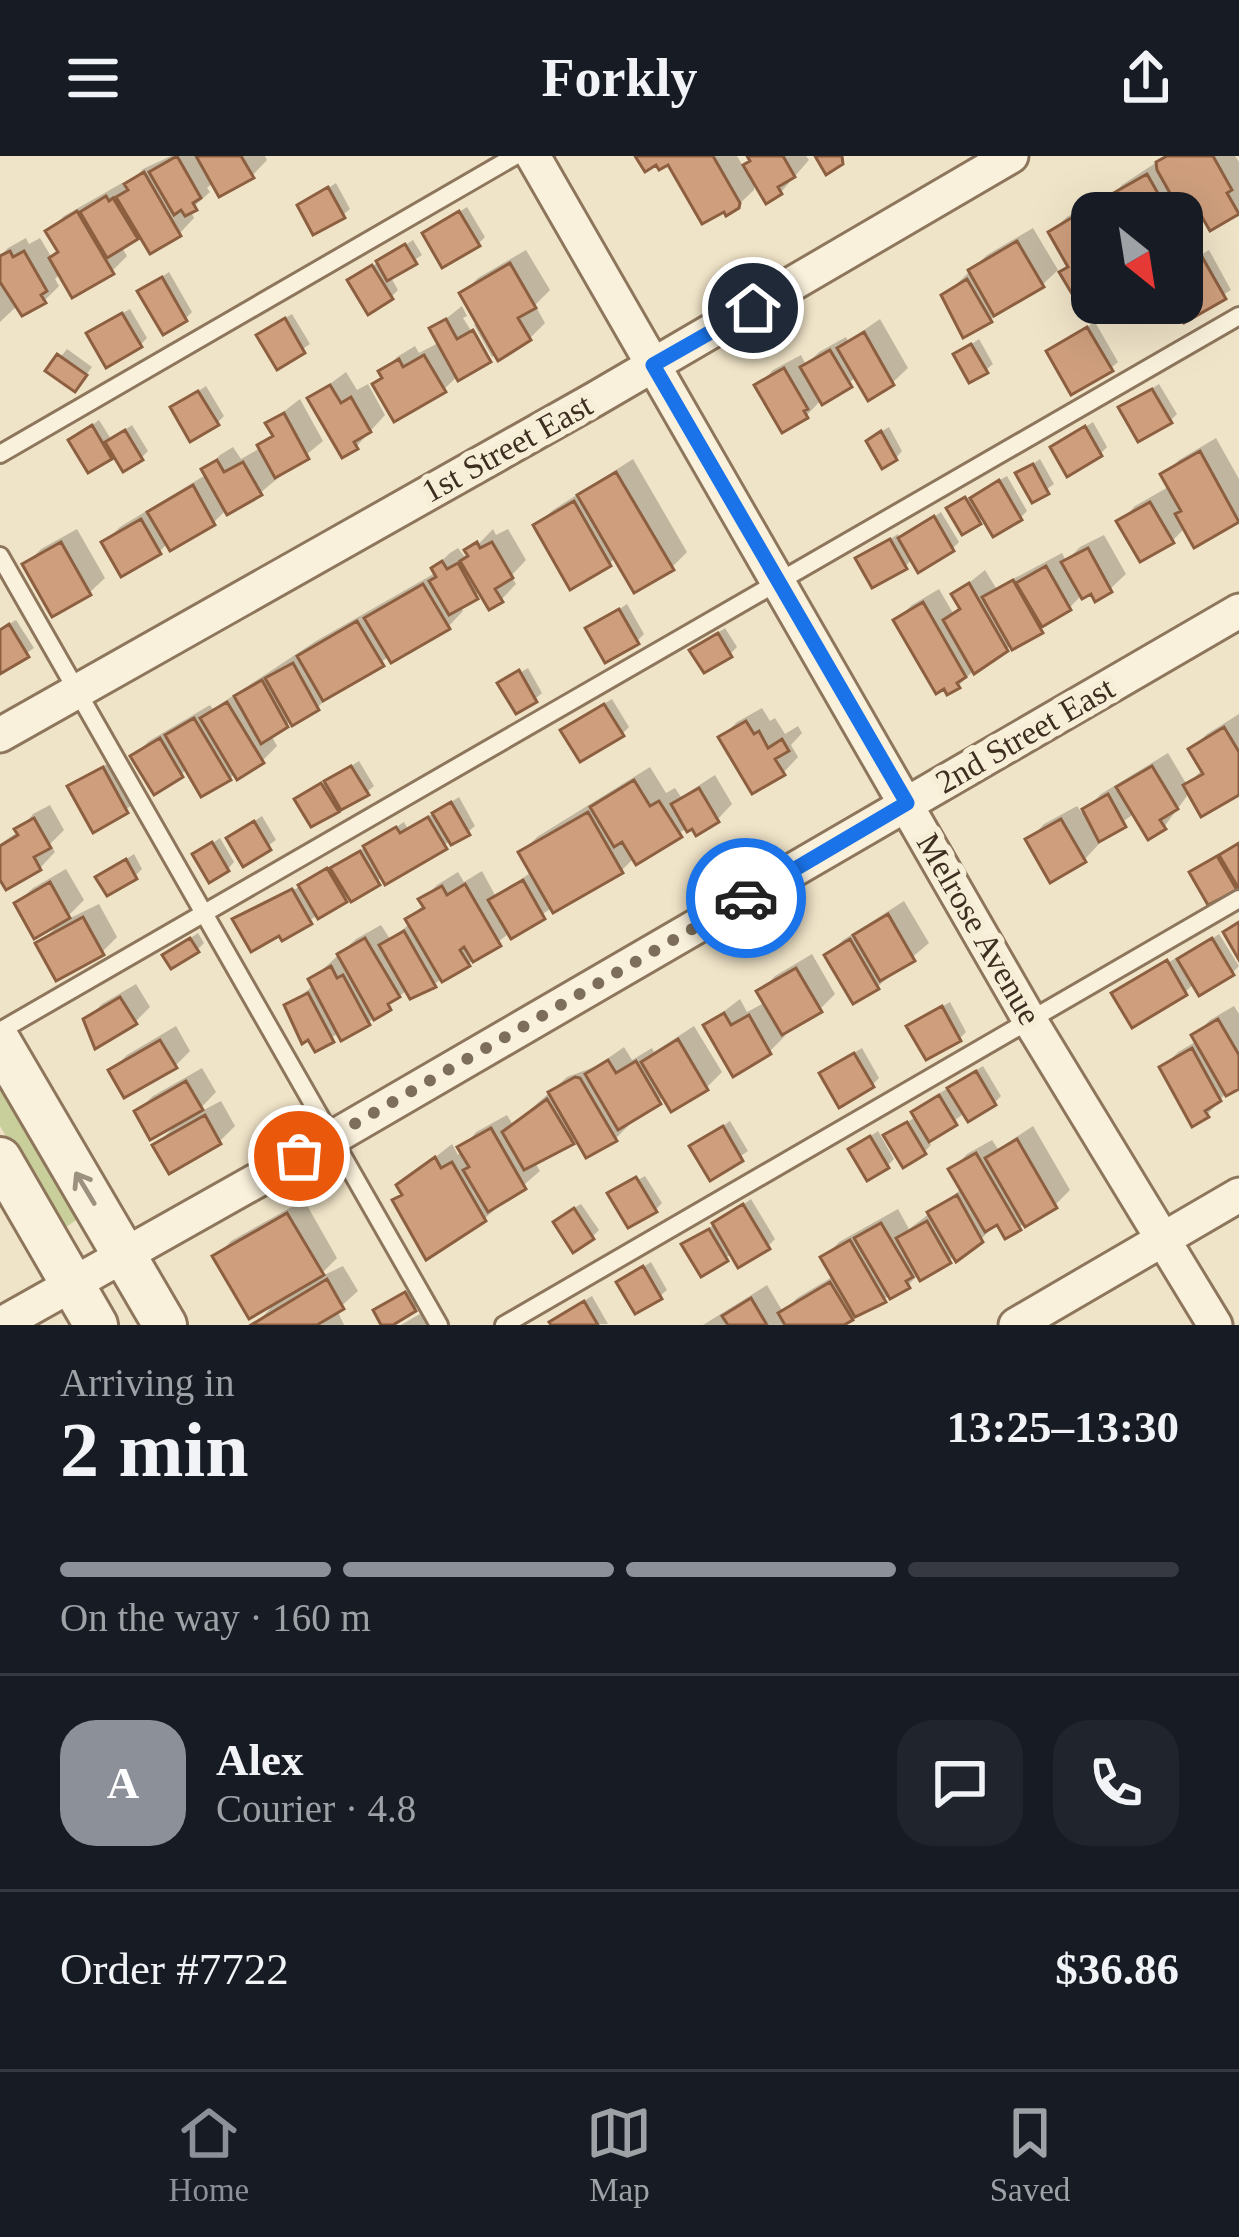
<!DOCTYPE html>
<html lang="en">
<head>
<meta charset="utf-8">
<style>
  :root { --surface:#171b24; --page:#20242c; --text:#f1f3f6; --muted:#9ea1a6; --line:#363941; --accent:#8c9099 }
  body { margin:0; font-family:Georgia,serif; background:var(--page); color:var(--text); height:100vh; display:flex; flex-direction:column; font-size:45px; white-space:nowrap }
  * { box-sizing:border-box; margin:0 }
  p { font-size:39px; color:var(--muted) }
  .icon { flex:none; width:66px; height:66px; fill:none; stroke:currentColor; stroke-width:2; stroke-linecap:round; stroke-linejoin:round }
  .map { position:relative; height:1169px; overflow:hidden }
  .sheet { display:flex; flex-direction:column; background:var(--surface); flex:1 }
  .sheet>* { flex:none }
  .needle { width:78px; rotate:150deg }
  .tools { position:absolute; left:1071px; top:36px; display:grid; gap:24px }
  .tools a { display:grid; place-items:center; width:132px; height:132px; border-radius:24px; background:var(--surface); box-shadow:0 12px 48px #0002; font-size:60px }
  .pin { position:absolute; display:grid; place-items:center; width:102px; height:102px; color:#fff; margin:-51px; border:6px solid #fff; border-radius:50%; box-shadow:0 3px 12px #0007 }
  .courier { position:absolute; display:grid; place-items:center; width:120px; height:120px; margin:-60px; border:9px solid #1a73e8; border-radius:50%; background:#fff; color:#222; box-shadow:0 3px 15px #0007 }
  .summary em { font-style:normal; font-weight:800 }
  .summary div { display:flex; flex-direction:column-reverse }
  .summary { display:flex; align-items:center; justify-content:space-between; height:204px; padding:0 60px }
  h1 { font-size:78px; font-weight:800; line-height:90px }
  .bar { display:grid; grid-template-columns:repeat(4,1fr); gap:18px 12px; align-content:center; height:144px; padding:0 60px }
  .bar i { height:15px; border-radius:9px; background:var(--line) }
  .bar .active { background:var(--accent) }
  .bar p { grid-column:span 4 }
  .line { display:flex; align-items:center; gap:30px; padding:0 60px; border-top:3px solid var(--line) }
  .line div { flex:1 }
  .round { display:grid; place-items:center; flex:none; width:126px; height:126px; border-radius:36px; background:var(--page) }
  header { display:flex; justify-content:space-between; align-items:center; height:156px; padding:0 60px; background:var(--surface); font-size:54px; font-weight:800 }
  .tabs { display:flex; justify-content:space-around; align-items:center; height:168px; border-top:3px solid var(--line); background:var(--surface); font-size:33px; color:var(--muted) }
  .tabs a { display:grid; justify-items:center; gap:6px }
  .tabs .active { color:var(--accent) }
  .map>svg:first-child { display:block }
  .green { fill:#c9cf9b }
  .shadow { fill:#0003 }
  .building { fill:#cf9f7d; stroke:#8d5f41; stroke-width:3 }
  .lines { fill:none; stroke-linecap:round; stroke-linejoin:round }
  .service-casing { stroke:#8d765c; stroke-width:22 }
  .minor-casing { stroke:#8d765c; stroke-width:39 }
  .tertiary-casing { stroke:#8d765c; stroke-width:48 }
  .service { stroke:#faf1dc; stroke-width:16 }
  .minor { stroke:#faf1dc; stroke-width:33 }
  .tertiary { stroke:#faf1dc; stroke-width:42 }
  .oneway { stroke:#9c907e }
  .done { stroke:#7c6e5b; stroke-width:12; stroke-dasharray:0 21.6 }
  .route { stroke:#1a73e8; stroke-width:15 }
  .labels { text-anchor:middle; dominant-baseline:central; stroke-width:12; stroke-linejoin:round; paint-order:stroke }
  .street-label { font-size:33px; fill:#3d2e20; stroke:#f7eed8 }
</style>
</head>
<body>
<header><svg class="icon" aria-label="menu" viewBox="0 0 24 24"><path d="M4 6h16M4 12h16M4 18h16"/></svg>Forkly<svg class="icon" aria-label="share" viewBox="0 0 24 24"><path d="M12 15V3M7 8l5-5 5 5M5 13v7h14v-7"/></svg></header>
<div class="map">
<svg width="1239" height="1169" viewBox="0 0 1239 1169">
  <rect width="100%" height="100%" fill="#f0e4c8"/>
  <path class="green" d="M0,915L81,1061L64,1072L58,1070L0,970Z"/>
  <path class="shadow" d="M171,0H265L267,4L252,20L214,26L207,32L210,36L190,54L194,62L179,78L140,76L121,90L127,100L112,115L61,117L55,123L59,130L44,145L18,149L0,166V100L8,92L26,82L29,88L40,82L52,102L60,94L49,75L64,60L122,27L125,32L143,13Z
    M639,0H737L744,12L752,3L750,0H806L809,4L781,36L755,24L754,34L737,50L669,5Z
    M1166,0H1235L1239,6V54L1211,71L1199,50L1177,42L1158,57H1092L1095,147L1088,152L1051,76L1067,61L1099,42L1103,48L1122,29Z
    M336,27L350,53L343,59L300,50Z
    M467,51L485,81L478,88L426,77Z
    M1033,72L1058,114L1042,129L990,164L944,140L987,99Z
    M413,84L422,99L390,120L398,134L391,141L351,124Z
    M526,94L550,134L535,149L545,167L530,182L492,201L474,169L479,166L462,138L478,122Z
    M1209,94L1231,134L1185,162L1177,147H1182V110Z
    M169,116L192,156L185,163L141,135Z
    M462,150L467,160L463,162L490,204L459,219L444,233L384,220L382,216L397,201L415,190L419,197L440,186L433,173Z
    M130,153L147,182L140,189L97,171Z
    M292,158L310,188L278,210L267,173Z
    M880,163L908,212L892,227L857,221L822,243L806,260L758,230L773,214L801,199L806,209L819,196L846,181L848,185Z
    M1095,166L1118,206L1111,212L1049,195Z
    M979,183L993,208L986,214L956,199Z
    M67,193L92,211L81,226L49,215Z
    M346,216L357,234L368,228L385,259L356,291L311,242Z
    M1159,228L1177,258L1170,265L1122,252Z
    M206,230L224,260L217,267L173,252Z
    M300,243L323,285L260,337L227,353L214,366L171,391L168,387L159,396L105,386L120,371L207,318L205,314L220,299L233,291L241,303L262,291L274,276L269,267Z
    M99,264L111,283L132,269L148,295L141,302L115,297L89,313L72,284Z
    M1093,266L1107,291L1100,298L1053,291Z
    M889,271L902,295L896,302L876,279Z
    M1216,282L1239,323V363L1196,388L1186,371L1172,385L1120,366L1135,350L1170,330L1164,319L1179,304Z
    M633,303L687,396L672,411L617,400L610,407L537,369L553,354Z
    M1040,303L1054,328L1033,343L1019,318Z
    M1007,320L1027,355L1020,362L984,360L979,365L950,352Z
    M941,356L959,386L952,393L913,402L905,411L859,402L898,378L901,384Z
    M77,373L105,422L89,437L26,408L41,393Z
    M493,373L496,379L508,373L526,404L511,420L516,428L501,444L481,435L460,449L463,455L448,471L390,500L333,536L318,551L292,564L271,579L277,590L262,605L229,622L187,612L181,619L134,600L149,585L210,549L213,553L316,485L437,416L434,412L450,397L458,392L464,400L470,397Z
    M1104,379L1126,418L1110,433L1092,434L1081,440L1069,452L975,513L958,530L896,464L912,449L939,433L953,457L961,449L955,438L985,414L996,432L1062,397L1066,405L1080,391Z
    M627,448L644,478L637,485L589,473Z
    M16,464L34,492L0,515V473Z
    M725,472L737,491L730,498L693,494Z
    M528,512L542,537L535,543L505,526Z
    M612,543L629,571L622,578L571,568Z
    M762,552L770,565L775,562L785,578L798,570L802,577L791,589L798,601L783,617L722,581L737,566Z
    M1239,558V636H1190L1164,671L1135,657L1097,684L1099,688L1084,704L1029,684L1044,668L1077,650L1082,657L1101,638L1168,597L1187,629L1203,613L1191,593L1207,578Z
    M359,605L374,630L367,636L337,654L298,643Z
    M110,606L134,648L94,673L71,630Z
    M650,611L666,637L675,632L681,641L715,619L732,648L717,664L693,669L635,701L621,715L553,751L512,779L511,776L468,808L434,828L408,833L368,867L340,876L316,892L288,850L314,829L311,824L356,783L381,769L390,783L411,767L409,763L424,748L422,744L437,729L458,716L464,726L482,715L496,741L533,715L522,696L537,681Z
    M459,641L475,670L468,676L350,739L283,781L236,763L301,730L335,707L336,710L404,666L408,673Z
    M50,649L64,674L50,688L55,696L40,712L0,718V688L19,675L33,658Z
    M262,660L276,684L244,707L230,682Z
    M220,682L234,706L228,713L195,699Z
    M1239,686V728L1209,745L1193,716Z
    M134,698L142,713L135,720L99,721Z
    M66,713L84,744L62,766L99,748L117,781L102,796L39,788L60,767L17,747L33,732Z
    M904,745L929,787L877,831L828,799L843,784Z
    M198,777L204,787L197,794L166,799Z
    M1219,778L1239,810L1232,817L1195,827L1185,836H1119L1176,802L1178,806Z
    M812,798L835,838L820,853L782,875L785,880L769,896L706,869L740,843L747,856L766,846L760,835L775,820Z
    M136,828L150,851L135,866L86,864L102,848Z
    M950,846L966,876L959,883L910,870Z
    M1234,850L1239,858V929L1226,937L1207,959L1163,911L1178,896L1197,885L1194,880L1210,864Z
    M176,870L190,895L175,910L112,914L127,899Z
    M694,870L722,916L707,931L672,952L665,940L628,964L630,968L615,983L577,981L534,1005L540,1015L484,1063L396,1045L404,1037L400,1029L452,988L458,999L476,976L507,959L513,969L567,921L597,910L624,891L632,904L652,892L654,896Z
    M862,892L879,922L872,929L830,911Z
    M983,910L1001,940L994,947L965,957L928,983L931,989L924,996L887,979L917,960L915,956L921,949Z
    M202,912L216,936L194,959L221,945L235,970L219,986L156,989L179,966L137,955L153,940Z
    M730,965L748,995L711,1021L693,991Z
    M1033,970L1070,1034L1055,1049L1019,1071L999,1066L981,1083L949,1104L919,1118L908,1129L838,1169H703L767,1129L783,1156L797,1142L834,1120L824,1102L839,1086L898,1053L909,1073L963,1032L952,1014L967,998L992,984L998,993Z
    M878,975L894,1003L887,1010L852,993Z
    M645,1020L662,1047L655,1054L615,1037Z
    M751,1043L775,1083L768,1090L733,1097L702,1117L685,1089Z
    M304,1044L337,1102L316,1123L343,1110L358,1135L337,1154L344,1169H255L275,1147L216,1101L231,1085Z
    M581,1048L599,1074L592,1081L563,1059Z
    M651,1106L667,1134L660,1140L620,1126Z
    M412,1131L421,1146L414,1153L376,1155Z
    M592,1140L608,1168L554,1169L560,1160Z
    M425,1155L434,1169H401Z"/>
  <path class="building" d="M177,0L201,42L193,47L197,54L185,60L181,54L174,59L149,16Z
    M196,0H241L254,22L219,41Z
    M635,0H713L740,47L739,52L726,60L724,56L702,68L668,9L659,14L656,9L645,16Z
    M747,0H783L795,21L778,31L782,38L766,48L743,9L750,5Z
    M815,0H842L843,8L826,19Z
    M1167,0H1213L1232,34L1227,37L1239,58L1210,75L1198,54L1184,62L1157,14L1156,6Z
    M144,16L181,80L150,98L116,41L128,34L124,28Z
    M1147,18L1168,55L1111,57L1103,43Z
    M328,31L345,62L313,79L297,49Z
    M106,40L109,45L113,42L138,83L107,102L80,56Z
    M77,55L114,118L72,142L49,102L58,96L45,75Z
    M459,55L480,90L442,112L422,77Z
    M1083,55L1092,70V139L1089,141L1095,151L1087,156L1081,146L1078,148L1059,116L1068,111L1048,76Z
    M1017,85L1044,131L994,160L968,114Z
    M405,88L417,108L387,125L376,105Z
    M10,95L13,101L24,95L47,135L41,139L46,147L22,160L0,126V100Z
    M1201,99L1226,143L1184,167L1173,147H1182V110Z
    M510,107L536,152L518,162L531,184L498,205L459,137Z
    M372,109L393,143L368,159L347,124Z
    M162,121L187,165L163,179L137,135Z
    M967,123L992,166L963,182L941,139Z
    M122,157L142,191L106,212L86,177Z
    M285,162L305,197L277,214L256,179Z
    M446,163L457,183L473,174L491,206L458,225L429,172Z
    M1087,171L1113,215L1071,239L1046,195Z
    M864,176L894,229L868,245L837,192Z
    M971,188L988,217L969,227L953,198Z
    M830,194L852,231L822,249L800,211Z
    M57,198L87,219L75,236L45,215Z
    M424,199L446,236L394,266L372,228L382,222L378,215L399,203L403,211Z
    M784,212L808,253L804,255L808,262L782,277L754,229Z
    M330,229L341,247L351,241L371,276L354,286L358,293L342,302L307,242Z
    M1152,233L1172,267L1138,286L1118,251Z
    M198,235L219,269L190,286L170,251Z
    M284,257L309,303L275,322L257,289L273,280L265,267Z
    M92,269L112,303L88,317L68,284Z
    M1085,270L1102,300L1067,321L1050,291Z
    M125,274L143,304L123,316L105,286Z
    M881,275L897,304L882,313L866,285Z
    M1200,295L1239,366L1194,392L1175,358L1181,355L1160,318Z
    M217,304L224,316L243,306L262,339L227,359L201,313Z
    M1033,308L1049,338L1032,347L1015,317Z
    M616,316L674,414L634,437L577,339Z
    M999,324L1022,364L993,381L970,342Z
    M193,329L215,369L170,395L147,356Z
    M965,341L981,368L962,379L946,352Z
    M574,345L611,410L570,434L533,369Z
    M1150,346L1174,387L1140,406L1116,365Z
    M934,360L954,395L918,417L898,382Z
    M141,363L161,398L121,421L101,386Z
    M890,383L907,413L872,432L855,402Z
    M61,386L91,439L52,461L22,408Z
    M477,386L480,392L492,386L513,422L495,433L503,446L489,454L460,405L468,400L464,394Z
    M1088,392L1112,436L1095,446L1091,438L1082,443L1061,406Z
    M442,405L447,413L458,407L478,443L449,459L429,425L436,421L431,412Z
    M1046,410L1071,454L1042,471L1016,427Z
    M1013,424L1043,477L1012,494L982,441Z
    M969,427L1008,495L974,518L943,464L960,453L951,438Z
    M423,428L450,473L391,507L364,462Z
    M923,446L966,521L957,527L960,532L947,539L944,533L936,538L893,464Z
    M619,453L639,488L605,507L585,472Z
    M357,465L384,510L323,545L297,500Z
    M9,468L29,501L0,518V474Z
    M718,477L732,501L704,517L689,494Z
    M293,507L319,554L292,570L265,522Z
    M519,514L537,546L516,558L497,527Z
    M262,524L288,571L261,588L234,540Z
    M227,546L264,607L237,624L200,562Z
    M604,548L624,580L580,606L560,574Z
    M194,562L231,624L201,641L165,579Z
    M746,565L754,578L759,575L768,592L782,583L789,595L775,603L785,619L752,638L718,581Z
    M1224,571L1239,596V639L1201,661L1183,629L1203,618L1188,593Z
    M160,582L183,621L154,639L130,600Z
    M351,610L369,639L341,654L324,625Z
    M1152,610L1178,653L1160,664L1166,673L1148,684L1116,631Z
    M103,611L128,657L93,677L67,630Z
    M634,624L650,650L659,645L682,681L636,709L622,686L614,691L590,651Z
    M321,627L339,656L311,671L294,643Z
    M699,632L719,666L696,680L692,673L687,676L671,648Z
    M1108,638L1126,671L1099,686L1082,653Z
    M451,646L470,679L451,689L432,657Z
    M588,656L623,717L553,757L518,696Z
    M428,661L447,693L385,729L363,690L396,671L400,677Z
    M34,662L51,692L34,701L41,714L6,734L0,724V690L18,679L14,673Z
    M1061,663L1086,706L1050,727L1025,683Z
    M254,665L271,694L243,711L226,682Z
    M212,686L229,715L209,727L192,698Z
    M1239,687V733L1219,699Z
    M360,695L380,729L351,746L330,712Z
    M1217,700L1237,734L1208,749L1189,716Z
    M126,703L137,723L107,740L95,721Z
    M327,712L347,746L318,763L298,729Z
    M523,724L545,763L511,783L488,744Z
    M50,726L70,762L34,783L14,747Z
    M465,728L501,790L473,806L464,791L460,794L470,810L442,826L405,763L424,752L418,743L442,730L447,739Z
    M292,733L312,768L282,785L279,780L251,796L232,763Z
    M888,758L915,805L880,825L853,779Z
    M83,761L104,799L56,825L35,787Z
    M1239,766V804L1223,776Z
    M404,775L436,831L410,843L379,789Z
    M190,782L199,796L171,813L162,799Z
    M365,782L400,841L388,848L391,854L374,864L337,798Z
    M1212,782L1234,819L1199,840L1177,803Z
    M850,783L879,833L853,848L824,799Z
    M1167,804L1187,839L1132,872L1111,837Z
    M331,810L337,822L343,819L370,869L341,885L308,823Z
    M796,812L822,856L782,879L756,835Z
    M308,837L334,886L315,896L308,884L302,888L284,849Z
    M120,841L137,868L95,893L83,863Z
    M942,850L961,885L926,904L906,870Z
    M724,857L731,869L749,859L771,898L733,921L703,869Z
    M1218,863L1239,899V933L1226,940L1191,879Z
    M678,883L708,934L671,956L641,906Z
    M160,884L177,912L124,942L108,914Z
    M1192,892L1221,945L1205,955L1209,961L1192,971L1159,911Z
    M854,897L874,931L839,952L819,917Z
    M608,904L616,917L636,905L661,948L618,974L585,918Z
    M976,915L996,949L968,966L947,932Z
    M575,921L580,922L617,985L586,1002L548,936Z
    M186,925L203,954L150,984L134,955Z
    M939,939L957,969L929,986L911,956Z
    M547,943L574,988L524,1014L502,976Z
    M205,959L221,988L169,1018L152,989Z
    M907,966L926,998L903,1012L883,979Z
    M723,970L743,1005L710,1025L689,990Z
    M491,972L526,1033L488,1056L463,1014L469,1011L457,991Z
    M870,980L889,1012L867,1025L848,993Z
    M1017,983L1057,1052L1025,1071L985,1002Z
    M976,997L1021,1074L1005,1083L997,1069L985,1076L948,1013Z
    M435,1001L441,1012L452,1006L486,1065L426,1104L392,1044L402,1039L396,1029Z
    M636,1021L657,1056L628,1072L607,1037Z
    M957,1039L983,1086L956,1106L927,1056Z
    M743,1048L770,1093L738,1112L712,1067Z
    M574,1052L594,1083L573,1097L553,1066Z
    M287,1057L324,1119L249,1163L212,1100Z
    M927,1065L951,1107L920,1125L896,1082Z
    M881,1067L913,1121L906,1125L910,1132L890,1143L854,1082Z
    M709,1073L728,1105L701,1121L681,1088Z
    M850,1084L886,1146L855,1161L820,1101Z
    M643,1110L662,1143L635,1158L616,1126Z
    M327,1123L344,1153L317,1169H251Z
    M830,1126L853,1164L844,1169H785L778,1157Z
    M405,1136L416,1155L393,1169H381L373,1154Z
    M751,1142L767,1169H728L722,1160Z
    M584,1145L598,1169H551L549,1166Z"/>
  <g class="lines">
    <g class="service-casing">
      <path id="service" d="M0,298L515,0
        M0,400L439,1169
        M0,875L1239,160
        M504,1169L1239,743"/>
    </g>
    <g class="minor-casing">
      <path id="minor" d="M533,0L1029,863L1215,1169
        M0,579L595,243L1011,0
        M0,1169L334,981L1239,455
        M1016,1169L1239,1039"/>
    </g>
    <g class="tertiary-casing">
      <path id="tertiary" d="M0,887L165,1169
        M0,1003L96,1169"/>
    </g>
    <use href="#service" class="service"/>
    <use href="#minor" class="minor"/>
    <use href="#tertiary" class="tertiary"/>
  </g>
  <defs><path id="oneway-shaft" d="M-6 0H5M1.5-3L5.5 0L1.5 3" fill="none" stroke-width="1.6" stroke-linecap="round" stroke-linejoin="round" transform="scale(3)"/></defs>
  <use class="oneway" href="#oneway-shaft" transform="translate(85 1032) rotate(-121)"/>
  <g class="lines">
    <path class="done" d="M299,1000L746,742"/>
    <path class="route" d="M746,742L907,647L653,209L753,152"/>
  </g>
  <g class="labels">
    <g class="street-label">
      <text transform="translate(507 292) rotate(-29)">1st Street East</text>
      <text transform="translate(1025 579) rotate(-30)">2nd Street East</text>
      <text transform="translate(979 773) rotate(60)">Melrose Avenue</text>
    </g>
  </g>
</svg>
<div class="tools">
<a><svg class="needle" viewBox="-14 -14 28 28"><path d="M0-13l5 13h-10z" fill="#e53935"/><path d="M0 13l5-13h-10z" fill="#9ea1a6"/></svg></a>
</div>
<div class="pin" style="left:299px;top:1000px;background:#ea580c"><svg class="icon" aria-label="bag" viewBox="0 0 24 24"><path d="M5 8h14l-1 12H6zM9 8a3 3 0 0 1 6 0"/></svg></div>
<div class="pin" style="left:753px;top:152px;background:#1f2937"><svg class="icon" aria-label="home" viewBox="0 0 24 24"><path d="M3 11l9-7 9 7M6 9v11h12V9"/></svg></div>
<div class="courier" style="left:746px;top:742px"><svg class="icon" aria-label="car" viewBox="0 0 24 24"><path d="M5 17H2v-5l4-1 3-4h7l3 4 3 1v5h-3M9 17h6M6 11h13"/><circle cx="7" cy="17" r="2"/><circle cx="17" cy="17" r="2"/></svg></div>
</div>
<section class="sheet">
<div class="summary"><div><h1>2 min</h1><p>Arriving in</p></div><em>13:25–13:30</em></div>
<div class="bar"><i class="active"></i><i class="active"></i><i class="active"></i><i></i><p>On the way · 160 m</p></div>
<div class="line" style="height:216px"><b class="round" style="background:var(--accent);color:#fff">A</b><div><b>Alex</b><p>Courier · 4.8</p></div><a class="round"><svg class="icon" aria-label="chat" viewBox="0 0 24 24"><path d="M4 5h16v11H9l-5 4z"/></svg></a><a class="round"><svg class="icon" aria-label="phone" viewBox="0 0 24 24"><path d="M5 4h4l2 5-3 2q2 4 5 5l2-3 5 2v4C11 20 4 13 5 4z"/></svg></a></div>
<div class="line" style="height:156px"><div>Order #7722</div><b>$36.86</b></div>
</section>
<nav class="tabs">
<a class="active"><svg class="icon" aria-label="home" viewBox="0 0 24 24"><path d="M3 11l9-7 9 7M6 9v11h12V9"/></svg>Home</a>
<a><svg class="icon" aria-label="map" viewBox="0 0 24 24"><path d="M3 6l6-2 6 2 6-2v14l-6 2-6-2-6 2zM9 4v14M15 6v14"/></svg>Map</a>
<a><svg class="icon" aria-label="saved" viewBox="0 0 24 24"><path d="M7 4h10v16l-5-4-5 4z"/></svg>Saved</a>
</nav>
</body>
</html>
